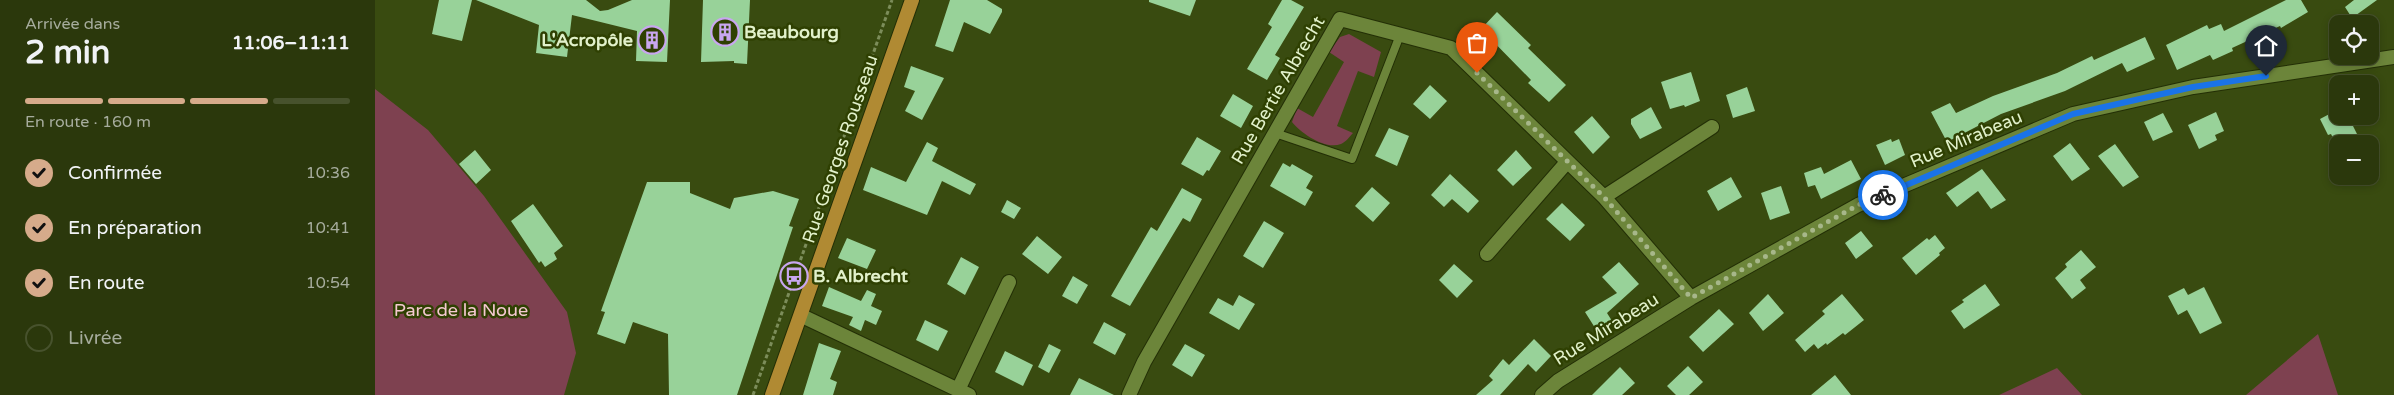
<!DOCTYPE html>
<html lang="fr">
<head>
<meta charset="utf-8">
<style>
  :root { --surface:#2b380c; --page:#37431a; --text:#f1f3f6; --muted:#a6ac9d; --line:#47522d; --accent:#d6ab8b }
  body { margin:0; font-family:"Varela Round",sans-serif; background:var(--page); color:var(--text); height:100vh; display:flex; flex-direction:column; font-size:19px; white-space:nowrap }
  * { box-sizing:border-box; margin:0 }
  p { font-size:16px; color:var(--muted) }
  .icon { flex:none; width:28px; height:28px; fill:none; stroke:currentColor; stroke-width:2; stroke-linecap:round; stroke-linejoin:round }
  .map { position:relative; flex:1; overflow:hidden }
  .details { display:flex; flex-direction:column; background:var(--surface); width:375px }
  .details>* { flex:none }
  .fabs { position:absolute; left:1954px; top:15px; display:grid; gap:10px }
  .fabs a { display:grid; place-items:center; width:50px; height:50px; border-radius:10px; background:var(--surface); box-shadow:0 2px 8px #0003,0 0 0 1px var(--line); font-size:25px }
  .pin { position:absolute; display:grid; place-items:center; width:42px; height:42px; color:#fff; margin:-51px -21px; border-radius:50% 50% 50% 0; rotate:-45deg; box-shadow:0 0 5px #0007 }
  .pin .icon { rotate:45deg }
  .courier { position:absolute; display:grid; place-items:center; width:50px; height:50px; margin:-25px; border:4px solid #1a73e8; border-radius:50%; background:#fff; color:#222; box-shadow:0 1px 6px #0007 }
  .head em { font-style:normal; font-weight:700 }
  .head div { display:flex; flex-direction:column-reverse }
  .head { display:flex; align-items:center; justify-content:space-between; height:85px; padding:0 25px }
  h1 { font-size:32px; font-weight:700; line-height:38px }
  .bar { display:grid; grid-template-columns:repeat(4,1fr); gap:8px 5px; align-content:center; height:60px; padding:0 25px }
  .bar i { height:6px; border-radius:4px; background:var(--line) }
  .bar .current { background:var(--accent) }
  .bar p { grid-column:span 4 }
  ol { padding:0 25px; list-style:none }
  li { display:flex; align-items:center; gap:15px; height:55px }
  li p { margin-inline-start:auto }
  li .icon { padding:5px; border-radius:50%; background:var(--accent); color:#111; stroke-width:4 }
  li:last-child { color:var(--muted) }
  li i { width:28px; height:28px; border:2px solid var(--line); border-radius:50% }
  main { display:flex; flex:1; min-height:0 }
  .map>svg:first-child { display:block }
  .green { fill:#7e4150 }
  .building { fill:#98d299 }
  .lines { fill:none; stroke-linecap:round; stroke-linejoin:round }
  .service-casing { stroke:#232f06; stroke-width:10 }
  .minor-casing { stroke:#232f06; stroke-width:16 }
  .primary-casing { stroke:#232f06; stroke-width:16 }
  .path { stroke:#7c8d5a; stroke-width:3; stroke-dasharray:4 2.5; stroke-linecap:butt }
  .service { stroke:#6c853a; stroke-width:8 }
  .minor { stroke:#6c853a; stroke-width:14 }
  .primary { stroke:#b08a33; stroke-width:14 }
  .done { stroke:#a7b78a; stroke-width:5; stroke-dasharray:0 9 }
  .route { stroke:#1a73e8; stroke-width:6 }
  .labels { text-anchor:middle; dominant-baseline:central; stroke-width:5; stroke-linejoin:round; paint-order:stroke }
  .poi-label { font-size:18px; font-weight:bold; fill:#e2f1cb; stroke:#2f4002; text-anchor:start }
  .street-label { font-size:18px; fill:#e2f1cb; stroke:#2f4002 }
  .park-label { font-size:18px; fill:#f5c8d1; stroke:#2f4002 }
</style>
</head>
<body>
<main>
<section class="details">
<div class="head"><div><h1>2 min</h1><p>Arrivée dans</p></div><em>11:06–11:11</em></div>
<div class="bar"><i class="current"></i><i class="current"></i><i class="current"></i><i></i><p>En route · 160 m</p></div>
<ol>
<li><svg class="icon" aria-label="check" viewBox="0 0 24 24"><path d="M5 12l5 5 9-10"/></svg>Confirmée<p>10:36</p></li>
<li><svg class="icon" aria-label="check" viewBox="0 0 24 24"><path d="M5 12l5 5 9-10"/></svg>En préparation<p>10:41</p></li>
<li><svg class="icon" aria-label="check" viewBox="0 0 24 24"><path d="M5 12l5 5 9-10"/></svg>En route<p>10:54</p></li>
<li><i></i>Livrée</li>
</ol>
</section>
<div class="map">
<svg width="2019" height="395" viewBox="0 0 2019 395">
  <rect width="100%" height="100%" fill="#394b10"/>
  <path class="green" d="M974,34L1006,52L999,77L983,71L962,126L978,133C975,136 971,142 966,144C950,150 927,134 917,122L922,108L938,117L969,62L954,52L965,37Z
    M0,89L53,130L109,196L192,312L201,353L189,395H0Z
    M1943,334L1963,395H1871Z
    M1682,368L1707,395H1624Z"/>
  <path class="building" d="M64,0H97L87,41L57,34Z
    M101,0H211L225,11L233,10L257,0H295L292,62L261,61L262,31L197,15L192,57L161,53L164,25Z
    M328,0H375L372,64L359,63V61L326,62Z
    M575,0H612L627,9V12L615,34L589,22L578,52L560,46Z
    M774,0H821L815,16L774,2Z
    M907,0H916L929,7L900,55L905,58L892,80L872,69L897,27L893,24Z
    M1911,0H1926L1933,12L1906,28L1905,26L1857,48L1858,51L1838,60L1835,55L1802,70L1791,45L1832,25L1834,29L1846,24L1849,31Z
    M1979,0H2002L1977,18L1970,7Z
    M1122,12L1156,45L1153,48L1191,85L1174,102L1153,83L1156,80L1106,29Z
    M1770,37L1780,59L1752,72L1747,63L1690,91L1626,114L1572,142L1556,112L1575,103L1581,113L1618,96L1682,73L1717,56L1719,60Z
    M536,66L569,78L547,120L530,111L540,91L529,87Z
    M1316,72L1325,101L1310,107L1309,105L1295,109L1286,82Z
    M1055,85L1072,101L1055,119L1038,104Z
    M1372,87L1380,111L1358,118L1351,95Z
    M858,94L878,106L866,128L845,116Z
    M1276,107L1287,128L1265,139L1256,124V119Z
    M1962,110V116H1970L1973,123L1976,122L1987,144H1961L1956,134L1953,135L1945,119Z
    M1841,112L1849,131L1840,135L1842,140L1824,149L1813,125Z
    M1788,113L1798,132L1778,141L1769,122Z
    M1217,116L1235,137L1218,154L1199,132Z
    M1014,128L1034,136L1022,166L1000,156Z
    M822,137L846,151L834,171L832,170L828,176L806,164Z
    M1516,139L1517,142L1524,139L1530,155L1510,165L1501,145Z
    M552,142L563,148L557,161L601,184L595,195L567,181L552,215L488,190L496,167L531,182Z
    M1695,143L1715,169L1697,181L1678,156Z
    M1740,144L1764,177L1748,187L1723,156Z
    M100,150L116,170L101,184L84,164Z
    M1141,150L1157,168L1138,186L1122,170Z
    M1476,160L1486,179L1446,199L1440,185L1433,187L1429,173L1446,167L1449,174Z
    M908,163L915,167L917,164L938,176L931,188L938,192L930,206L895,186Z
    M1607,169L1631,200L1616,209L1603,191L1582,207L1571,193Z
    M1075,174L1104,201L1093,213L1077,199L1069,207L1056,195Z
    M1356,177L1367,197L1343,211L1332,191Z
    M272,182H315V193L355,209L359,198L398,191L424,199L414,226L418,227L362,395H294L293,334L258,322L250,344L222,334L230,312L226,311Z
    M1406,186L1415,213L1395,220L1386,193Z
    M997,187L1015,203L998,222L980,206Z
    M807,188L827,199L815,222L808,218L755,306L736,296L776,227L782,231Z
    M632,200L646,208L639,219L626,212Z
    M1187,203L1210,225L1195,241L1171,219Z
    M158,204L188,246L179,253L182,259L170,267L166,261L164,263L136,221Z
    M889,221L909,233L888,268L868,256Z
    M1486,231L1498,246L1481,259L1470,243Z
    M1560,235L1570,248L1564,253L1565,255L1541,275L1527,258L1552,238L1554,240Z
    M662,236L687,257L673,274L647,254Z
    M472,238L501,250L492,269L463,258Z
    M1706,250L1721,267L1705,280L1711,288L1697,299L1680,278L1692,267L1690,264Z
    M586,257L604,267L590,295L572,284Z
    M1244,262L1264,284L1232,313L1237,321L1222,331L1210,312L1242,293L1227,277Z
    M1079,264L1098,281L1082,298L1064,280Z
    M698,276L713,285L702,304L687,296Z
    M1610,284L1625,305L1589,329L1576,311L1589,302L1587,300Z
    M454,287L486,301L492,290L501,294L496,306L507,311L501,325L490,320L486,331L474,325L478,317L447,306Z
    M1829,287L1847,323L1825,334L1812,310L1803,315L1793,296L1809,288L1813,295Z
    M1393,294L1409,313L1388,331L1374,313Z
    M1467,294L1489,320L1470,335L1468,333L1452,345L1451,343L1443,349L1439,344L1430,352L1420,340L1450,314L1447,311Z
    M864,295L880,304L864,330L834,313L843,298L858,306Z
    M1344,309L1359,324L1328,352L1314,337Z
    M550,320L573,331L563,351L541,340Z
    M729,322L751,334L740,355L718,343Z
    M1159,339L1176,356L1161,372L1153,364L1125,395H1101L1118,380L1114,376L1128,359L1134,365Z
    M444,343L466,351L455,379L462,382L458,395H428Z
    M674,344L686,350L674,373L663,367Z
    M810,344L830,355L817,377L797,365Z
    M630,351L658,365L648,386L620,372Z
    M1313,366L1328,382L1314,395H1301L1292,386Z
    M1245,367L1260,383L1247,395H1217Z
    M1460,375L1476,395H1436Z
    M704,378L739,395H695Z"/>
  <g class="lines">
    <g class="service-casing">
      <path id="service" d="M900,133L977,159L1025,35"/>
    </g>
    <g class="minor-casing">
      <path id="minor" d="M1229,197L1337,127
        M1112,254L1192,162
        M427,316L594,395
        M583,390L634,282
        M754,395L769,362L965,19L1076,48L1229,197L1316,298
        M1167,395L1183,381L1316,298L1483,205L1698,114L1818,87L2019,57"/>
    </g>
    <g class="primary-casing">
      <path id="primary" d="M397,395L537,0"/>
    </g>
    <path class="path" d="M378,395L517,0"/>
    <use href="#service" class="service"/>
    <use href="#minor" class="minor"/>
    <use href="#primary" class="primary"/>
  </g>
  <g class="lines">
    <path class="done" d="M1102,73L1229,197L1316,298L1483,205L1508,195"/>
    <path class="route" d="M1508,195L1698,114L1818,87L1891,76"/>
  </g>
  <defs>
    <g id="building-ring" transform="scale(1.4375)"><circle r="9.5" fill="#2f4002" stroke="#c8a6ef" stroke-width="1.5"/><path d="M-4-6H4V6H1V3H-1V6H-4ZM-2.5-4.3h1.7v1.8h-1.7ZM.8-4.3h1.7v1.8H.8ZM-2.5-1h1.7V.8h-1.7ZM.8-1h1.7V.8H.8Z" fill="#c8a6ef"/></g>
    <g id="bus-ring" transform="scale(1.4375)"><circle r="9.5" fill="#2f4002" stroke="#c8a6ef" stroke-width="1.5"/><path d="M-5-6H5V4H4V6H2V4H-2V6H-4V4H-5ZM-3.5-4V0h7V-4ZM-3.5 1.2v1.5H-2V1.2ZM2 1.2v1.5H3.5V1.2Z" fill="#c8a6ef"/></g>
  </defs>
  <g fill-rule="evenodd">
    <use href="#building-ring" x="350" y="32"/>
    <use href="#building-ring" x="277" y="40"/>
    <use href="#bus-ring" x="419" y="276"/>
  </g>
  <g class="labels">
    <g class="poi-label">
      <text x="369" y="32">Beaubourg</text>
      <text x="258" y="40" text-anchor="end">L'Acropôle</text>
      <text x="438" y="276">B. Albrecht</text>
    </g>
    <g class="street-label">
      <text transform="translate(903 90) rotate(-60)">Rue Bertie Albrecht</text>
      <text transform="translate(1591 139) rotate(-23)">Rue Mirabeau</text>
      <text transform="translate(465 149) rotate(-71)">Rue Georges Rousseau</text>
      <text transform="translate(1231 329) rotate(-32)">Rue Mirabeau</text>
    </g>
    <g class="park-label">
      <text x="86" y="310">Parc de la Noue</text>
    </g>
  </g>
</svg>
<div class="fabs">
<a><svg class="icon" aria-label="locate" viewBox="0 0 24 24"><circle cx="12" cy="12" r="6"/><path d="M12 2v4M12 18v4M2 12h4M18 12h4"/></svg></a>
<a>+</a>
<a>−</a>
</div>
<div class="pin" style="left:1102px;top:73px;background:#ea580c"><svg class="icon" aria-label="bag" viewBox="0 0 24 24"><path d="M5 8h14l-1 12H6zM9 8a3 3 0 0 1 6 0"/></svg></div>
<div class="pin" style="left:1891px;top:76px;background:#1f2937"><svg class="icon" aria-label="home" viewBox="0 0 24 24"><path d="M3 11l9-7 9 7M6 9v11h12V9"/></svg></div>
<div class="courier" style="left:1508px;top:195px"><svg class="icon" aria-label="bike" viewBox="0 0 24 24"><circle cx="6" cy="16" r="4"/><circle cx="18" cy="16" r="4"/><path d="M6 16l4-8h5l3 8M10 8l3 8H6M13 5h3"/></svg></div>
</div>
</main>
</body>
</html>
